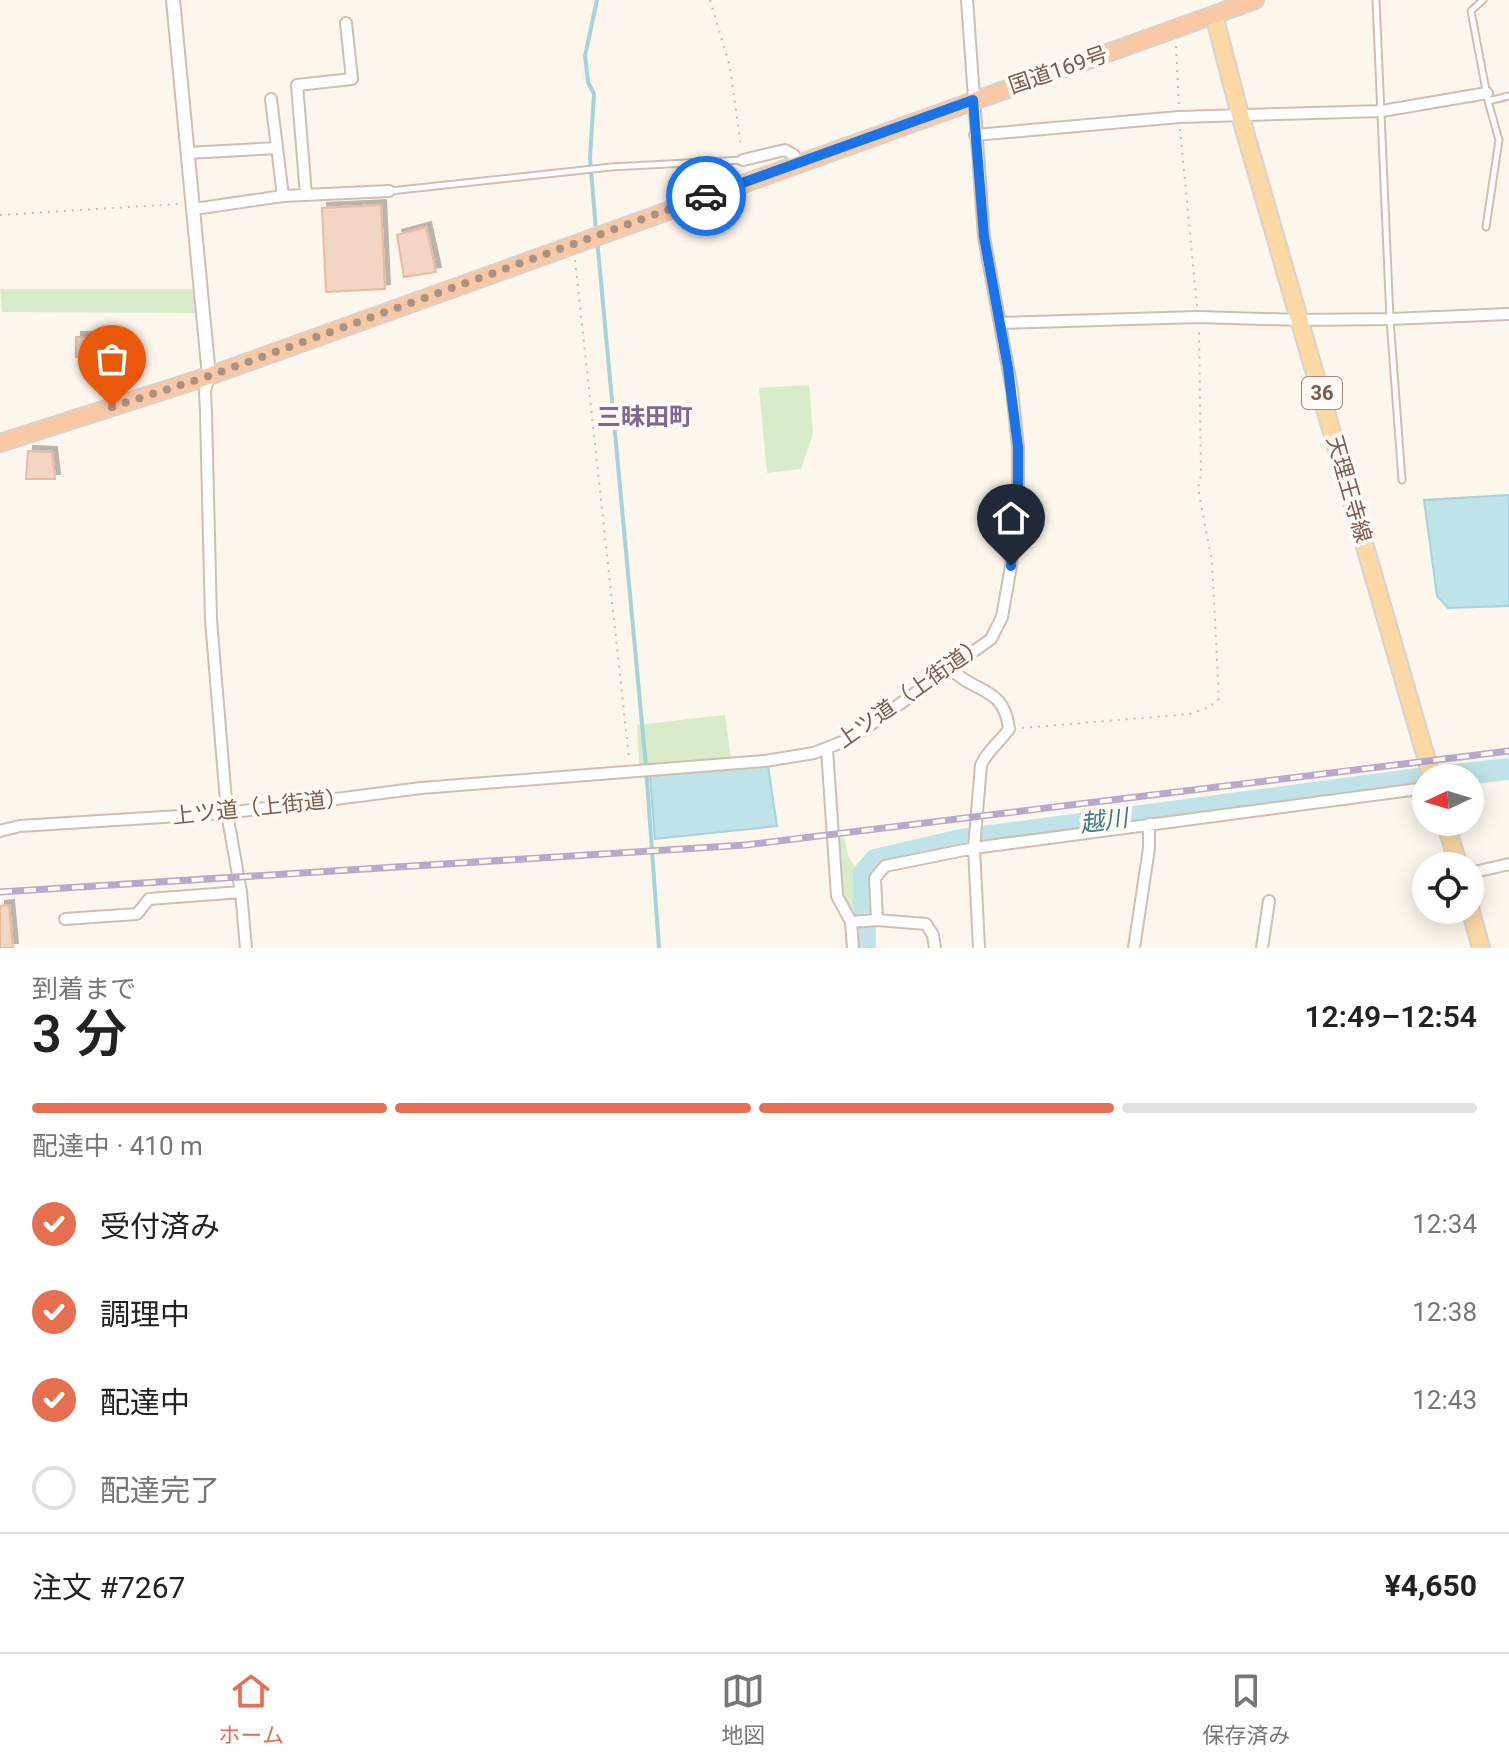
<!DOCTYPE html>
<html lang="ja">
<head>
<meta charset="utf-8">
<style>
  :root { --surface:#fff; --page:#f2f2f2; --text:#222; --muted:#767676; --line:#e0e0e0; --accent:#e76f51 }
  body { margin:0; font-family:Roboto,"Noto Sans JP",sans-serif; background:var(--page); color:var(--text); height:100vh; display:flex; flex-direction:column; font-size:30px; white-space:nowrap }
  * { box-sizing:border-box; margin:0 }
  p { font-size:26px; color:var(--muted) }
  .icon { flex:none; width:44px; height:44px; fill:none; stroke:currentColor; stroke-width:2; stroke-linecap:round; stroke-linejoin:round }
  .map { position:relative; height:948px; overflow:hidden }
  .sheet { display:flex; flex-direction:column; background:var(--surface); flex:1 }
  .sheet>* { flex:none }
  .needle { width:52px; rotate:266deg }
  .fabs { position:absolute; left:1412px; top:764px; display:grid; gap:16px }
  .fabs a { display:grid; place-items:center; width:72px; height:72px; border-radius:50%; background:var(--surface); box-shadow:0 4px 20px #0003; font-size:40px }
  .pin { position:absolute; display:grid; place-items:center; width:68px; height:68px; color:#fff; margin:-82px -34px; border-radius:50% 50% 50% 0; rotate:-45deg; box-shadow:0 0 8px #0007 }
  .pin .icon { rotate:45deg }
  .courier { position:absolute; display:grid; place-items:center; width:80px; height:80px; margin:-40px; border:6px solid #1a73e8; border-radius:50%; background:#fff; color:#222; box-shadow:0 2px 10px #0007 }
  .overview em { font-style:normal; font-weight:600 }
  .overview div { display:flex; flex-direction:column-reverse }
  .overview { display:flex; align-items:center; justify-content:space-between; height:136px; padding:0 32px }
  h1 { font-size:52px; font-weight:600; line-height:60px }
  .bar { display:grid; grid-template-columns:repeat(4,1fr); gap:12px 8px; align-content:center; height:96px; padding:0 32px }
  .bar i { height:10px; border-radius:6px; background:var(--line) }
  .bar .current { background:var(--accent) }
  .bar p { grid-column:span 4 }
  .line { display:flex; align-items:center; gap:20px; padding:0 32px; border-top:2px solid var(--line) }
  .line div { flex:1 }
  ol { padding:0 32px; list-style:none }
  li { display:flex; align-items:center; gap:24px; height:88px }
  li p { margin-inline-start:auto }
  li .icon { padding:8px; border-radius:50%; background:var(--accent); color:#fff; stroke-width:4 }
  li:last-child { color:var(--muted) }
  li i { width:44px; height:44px; border:4px solid var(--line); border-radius:50% }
  .tabs { display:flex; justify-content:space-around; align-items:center; height:112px; border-top:2px solid var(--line); background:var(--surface); font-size:22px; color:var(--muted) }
  .tabs a { display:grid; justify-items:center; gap:4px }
  .tabs .current { color:var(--accent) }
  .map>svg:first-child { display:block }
  .green { fill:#d8ecc9 }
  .water { fill:#bfe3e8; stroke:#a5d3da; stroke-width:2 }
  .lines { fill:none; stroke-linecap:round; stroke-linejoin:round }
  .stream { stroke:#a5d3da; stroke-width:4 }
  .river { stroke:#bfe3e8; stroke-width:22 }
  .building { fill:#f3d5c3; stroke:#e6bba3; stroke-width:2; filter:url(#shadow) }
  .service-casing { stroke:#d1beb0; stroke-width:9 }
  .minor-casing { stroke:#d1beb0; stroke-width:14 }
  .tertiary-casing { stroke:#d1beb0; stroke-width:16 }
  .primary-casing { stroke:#dad1cd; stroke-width:20 }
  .trunk-casing { stroke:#dad1cd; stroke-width:20 }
  .path { stroke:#d9b8a5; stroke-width:2; stroke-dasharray:2 6; stroke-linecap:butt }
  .service { stroke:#fff; stroke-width:5 }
  .minor { stroke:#fff; stroke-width:10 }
  .tertiary { stroke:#fff; stroke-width:12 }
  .primary { stroke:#fbd9a5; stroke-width:16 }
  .trunk { stroke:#f9c8a4; stroke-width:16 }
  .rail-casing { stroke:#b9a8c9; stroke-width:7 }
  .rail { stroke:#fffaf3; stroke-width:4; stroke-dasharray:12; stroke-linecap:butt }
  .done { stroke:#a89285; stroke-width:8; stroke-dasharray:0 14.4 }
  .route { stroke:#1a73e8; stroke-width:10 }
  .labels { text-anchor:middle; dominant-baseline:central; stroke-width:8; stroke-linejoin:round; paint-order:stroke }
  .shield { fill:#fffaf3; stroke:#a28b7f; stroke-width:2 }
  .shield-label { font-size:20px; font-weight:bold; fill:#7a5c4d }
  .street-label { font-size:22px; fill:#7a5c4d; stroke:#fffaf3 }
  .neighbourhood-label { font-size:24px; font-weight:bold; fill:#846695; stroke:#fffaf3 }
  .water-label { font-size:24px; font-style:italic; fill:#437c86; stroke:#fffaf3 }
</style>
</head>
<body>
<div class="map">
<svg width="1509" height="948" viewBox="0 0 1509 948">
  <defs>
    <filter id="shadow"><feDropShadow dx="5" dy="-5" stdDeviation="0" flood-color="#0004"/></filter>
  </defs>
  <rect width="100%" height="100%" fill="#fdf6ec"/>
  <path class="green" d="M0,289H193L195,313L2,312Z
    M809,385L813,434L801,469L767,473L759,388Z
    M725,715L731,759L639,765L637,725Z
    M833,837L844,838L849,858L864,880V920L852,921L841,907Z"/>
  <path class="water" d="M1509,495V606L1448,608L1437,596L1424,500Z
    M768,766L777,826L655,839L650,776Z"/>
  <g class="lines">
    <path class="stream" d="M596,231L590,158L594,94L588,82L585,56L597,0
      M597,239L646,767L659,948"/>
    <path class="river" d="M1428,778L1509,769
      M865,948L864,873L875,860L961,840L1426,778"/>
  </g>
  <path class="building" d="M381,205L385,289L326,292L322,208Z
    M426,227L436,272L404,277L397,235Z
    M76,337H112V357H76Z
    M28,451L52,452L55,479H26Z
    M9,905L13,948H0V906Z"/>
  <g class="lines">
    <g class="service-casing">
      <path id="service" d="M1376,0L1390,319L1402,480
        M1483,0L1471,11L1488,101L1499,140L1486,227
        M1488,101L1509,96
        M390,191L611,167L743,160"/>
    </g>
    <g class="minor-casing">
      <path id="minor" d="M271,99L283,196
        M975,135L1179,117L1382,111L1487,93
        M187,153L277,148
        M743,160L785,150L794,155L797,164
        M306,195L297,85L352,79L346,23
        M194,209L283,196L389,191
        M1001,323L1198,317L1301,320L1390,319L1509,314
        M209,376L205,391L206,413L211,620L227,813L241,892L246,948
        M949,667C975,695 1004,685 1009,729C1000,742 987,751 981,765L974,848L979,948
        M827,749L837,896L851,922L853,948
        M0,831L20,826L227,813L421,788L765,761L814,753L852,738L991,639L1002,617L1011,566L1018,494V447L1012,390L984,237L967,0
        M1470,873L1509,864
        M65,919L137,914L149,899L241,892
        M877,920L875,878L885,866L974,848L1426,788
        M851,922L877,920L926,924L933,935L935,948
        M1134,948L1149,848V824
        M1262,948L1269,901"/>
    </g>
    <g class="tertiary-casing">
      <path id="tertiary" d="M173,0L209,376"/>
    </g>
    <g class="primary-casing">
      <path id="primary" d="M1214,15L1240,115L1432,778
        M1445,822L1459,866
        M1470,908L1481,948"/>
    </g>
    <g class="trunk-casing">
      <path id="trunk" d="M0,443L209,376L1255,0"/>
    </g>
    <path class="path" d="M710,0L730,67L741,147
      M1176,46L1179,107
      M1180,129L1197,306
      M0,215L178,204
      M575,260L629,758
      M1022,728L1190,714L1209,707L1219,699L1212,562L1198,488L1201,475L1199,329"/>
    <use href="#service" class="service"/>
    <use href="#minor" class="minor"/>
    <use href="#tertiary" class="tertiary"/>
    <use href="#primary" class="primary"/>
    <use href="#trunk" class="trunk"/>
    <g class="rail-casing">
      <path id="rail" d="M0,892L746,845L1509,751"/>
    </g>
    <use href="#rail" class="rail"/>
  </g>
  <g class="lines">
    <path class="done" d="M112,407L209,376L706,196"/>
    <path class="route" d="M706,196L973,100L984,237L1008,368L1018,447V494L1011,566"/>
  </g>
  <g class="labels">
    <rect class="shield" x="1302" y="377" width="40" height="32" rx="6"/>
    <g class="shield-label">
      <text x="1322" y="393">36</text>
    </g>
    <g class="street-label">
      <text transform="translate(1058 70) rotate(-19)">国道169号</text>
      <text transform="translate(1349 489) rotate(74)">天理王寺線</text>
      <text transform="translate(911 692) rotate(-35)">上ツ道（上街道）</text>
      <text transform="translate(260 807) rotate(-6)">上ツ道（上街道）</text>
    </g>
    <g class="neighbourhood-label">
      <text x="645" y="417">三昧田町</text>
    </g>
    <g class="water-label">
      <text transform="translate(1104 821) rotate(-8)">越川</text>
    </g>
  </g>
</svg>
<div class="fabs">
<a><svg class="needle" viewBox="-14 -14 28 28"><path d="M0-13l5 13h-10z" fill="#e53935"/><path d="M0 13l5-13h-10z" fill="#767676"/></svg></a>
<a><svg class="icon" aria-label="locate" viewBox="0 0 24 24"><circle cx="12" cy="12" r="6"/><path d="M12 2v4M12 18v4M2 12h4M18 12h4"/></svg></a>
</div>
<div class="pin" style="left:112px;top:407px;background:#ea580c"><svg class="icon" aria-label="bag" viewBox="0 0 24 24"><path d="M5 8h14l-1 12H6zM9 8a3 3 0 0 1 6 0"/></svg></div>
<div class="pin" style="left:1011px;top:566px;background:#1f2937"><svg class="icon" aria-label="home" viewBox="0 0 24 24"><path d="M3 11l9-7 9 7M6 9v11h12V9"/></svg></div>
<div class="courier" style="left:706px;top:196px"><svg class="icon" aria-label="car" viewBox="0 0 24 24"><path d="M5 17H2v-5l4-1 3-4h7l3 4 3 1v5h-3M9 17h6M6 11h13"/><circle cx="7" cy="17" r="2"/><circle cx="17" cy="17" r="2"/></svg></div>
</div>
<section class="sheet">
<div class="overview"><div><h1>3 分</h1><p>到着まで</p></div><em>12:49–12:54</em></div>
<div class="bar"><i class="current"></i><i class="current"></i><i class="current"></i><i></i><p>配達中 · 410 m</p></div>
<ol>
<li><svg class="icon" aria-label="check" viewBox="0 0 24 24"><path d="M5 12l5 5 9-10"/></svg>受付済み<p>12:34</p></li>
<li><svg class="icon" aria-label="check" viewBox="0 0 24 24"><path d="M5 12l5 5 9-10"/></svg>調理中<p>12:38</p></li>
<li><svg class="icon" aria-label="check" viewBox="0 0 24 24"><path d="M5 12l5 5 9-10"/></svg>配達中<p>12:43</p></li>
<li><i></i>配達完了</li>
</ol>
<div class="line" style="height:104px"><div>注文 #7267</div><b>¥4,650</b></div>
</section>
<nav class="tabs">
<a class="current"><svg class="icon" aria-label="home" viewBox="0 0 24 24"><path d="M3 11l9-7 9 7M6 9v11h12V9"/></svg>ホーム</a>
<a><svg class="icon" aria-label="map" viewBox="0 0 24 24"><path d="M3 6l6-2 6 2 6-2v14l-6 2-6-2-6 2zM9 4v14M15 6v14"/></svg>地図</a>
<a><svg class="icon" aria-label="saved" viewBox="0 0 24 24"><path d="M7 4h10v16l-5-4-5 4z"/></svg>保存済み</a>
</nav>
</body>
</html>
